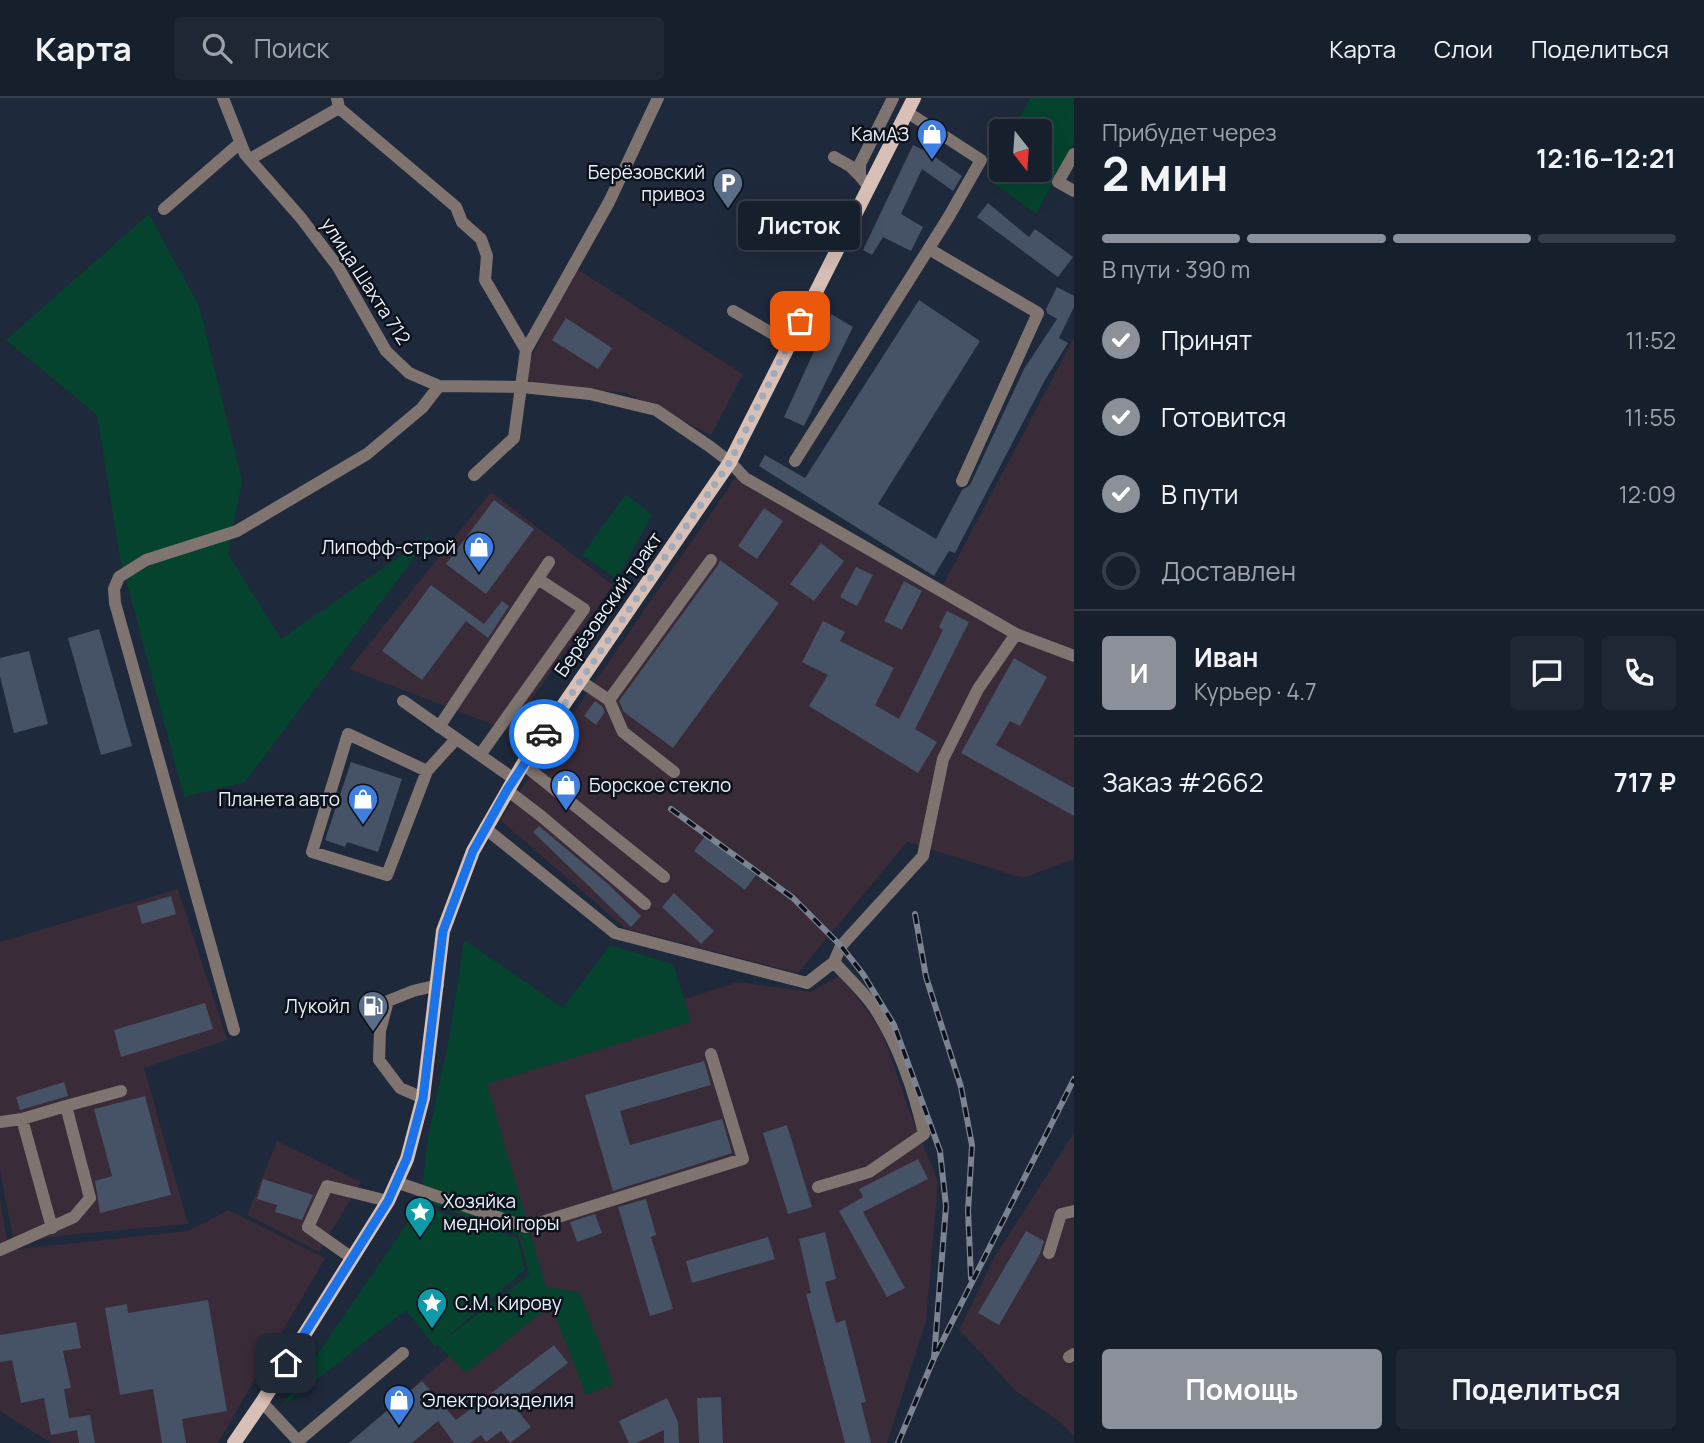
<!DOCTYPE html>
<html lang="ru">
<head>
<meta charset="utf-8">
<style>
  :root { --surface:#161f2c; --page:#1f2734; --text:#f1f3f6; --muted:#9ea2a9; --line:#353d48; --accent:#8c9099 }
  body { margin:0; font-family:Manrope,sans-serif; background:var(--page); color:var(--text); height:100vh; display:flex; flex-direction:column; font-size:26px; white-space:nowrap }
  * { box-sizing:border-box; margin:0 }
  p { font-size:23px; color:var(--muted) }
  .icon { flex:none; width:38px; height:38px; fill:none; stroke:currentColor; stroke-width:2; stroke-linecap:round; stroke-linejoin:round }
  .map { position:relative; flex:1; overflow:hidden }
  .details { display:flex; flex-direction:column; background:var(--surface); width:630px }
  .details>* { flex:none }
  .needle { width:46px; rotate:163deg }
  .buttons { position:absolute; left:989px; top:21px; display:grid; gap:14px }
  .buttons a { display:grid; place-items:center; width:63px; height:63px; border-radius:7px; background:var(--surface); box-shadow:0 7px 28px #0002,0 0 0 2px var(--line); font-size:35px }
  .pin { position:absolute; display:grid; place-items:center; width:60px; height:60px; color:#fff; margin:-30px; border-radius:14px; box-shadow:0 4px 10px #0006 }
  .courier { position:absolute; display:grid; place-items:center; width:70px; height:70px; margin:-35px; border:5px solid #1a73e8; border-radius:50%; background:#fff; color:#222; box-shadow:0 2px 9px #0007 }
  .bubble { position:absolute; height:49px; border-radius:7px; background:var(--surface); box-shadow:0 7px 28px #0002,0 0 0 2px var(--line); font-size:23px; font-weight:700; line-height:49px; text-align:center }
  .head em { font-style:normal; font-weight:700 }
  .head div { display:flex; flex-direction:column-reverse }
  .head { display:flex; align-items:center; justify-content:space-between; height:119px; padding:0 28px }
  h1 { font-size:46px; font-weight:700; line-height:52px }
  .bar { display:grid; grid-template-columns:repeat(4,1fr); gap:10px 7px; align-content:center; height:84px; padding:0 28px }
  .bar i { height:9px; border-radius:5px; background:var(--line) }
  .bar .current { background:var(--accent) }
  .bar p { grid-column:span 4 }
  .line { display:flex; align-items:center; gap:18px; padding:0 28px; border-top:2px solid var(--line) }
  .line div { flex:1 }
  .round { display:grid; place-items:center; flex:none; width:74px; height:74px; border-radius:7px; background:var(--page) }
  ol { padding:0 28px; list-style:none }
  li { display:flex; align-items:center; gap:21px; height:77px }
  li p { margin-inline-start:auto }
  li .icon { padding:7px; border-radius:50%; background:var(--accent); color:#fff; stroke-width:4 }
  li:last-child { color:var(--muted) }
  li i { width:38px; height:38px; border:4px solid var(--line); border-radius:50% }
  .button { display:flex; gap:14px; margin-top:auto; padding:14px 28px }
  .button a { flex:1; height:80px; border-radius:7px; background:var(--accent); color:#fff; font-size:28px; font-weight:700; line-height:80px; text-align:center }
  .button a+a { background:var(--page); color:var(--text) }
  header { display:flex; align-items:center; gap:42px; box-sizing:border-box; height:98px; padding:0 35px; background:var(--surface); border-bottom:2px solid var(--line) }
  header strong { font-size:33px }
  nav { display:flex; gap:38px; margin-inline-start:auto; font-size:24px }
  .search { width:490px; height:63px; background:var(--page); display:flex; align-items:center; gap:18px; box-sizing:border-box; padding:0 24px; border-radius:7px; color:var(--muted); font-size:26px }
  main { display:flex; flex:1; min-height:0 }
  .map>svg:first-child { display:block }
  .industrial { fill:#392b37 }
  .green { fill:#05432e }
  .building { fill:#465266 }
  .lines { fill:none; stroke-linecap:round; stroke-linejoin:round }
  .minor { stroke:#807470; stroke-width:12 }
  .major { stroke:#d9c0b7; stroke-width:14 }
  .rail-casing { stroke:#7b8493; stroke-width:6 }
  .rail { stroke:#0d111a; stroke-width:3.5; stroke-dasharray:10; stroke-linecap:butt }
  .done { stroke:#a1aab8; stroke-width:7; stroke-dasharray:0 12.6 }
  .route { stroke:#1a73e8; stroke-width:9 }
  .labels { text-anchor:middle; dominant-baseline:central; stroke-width:5; stroke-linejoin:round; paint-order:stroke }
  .poi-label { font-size:19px; fill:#e8f0fc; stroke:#0d111a; text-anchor:end }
  .street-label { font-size:19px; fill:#e8f0fc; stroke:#0d111a }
</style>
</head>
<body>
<header>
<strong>Карта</strong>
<div class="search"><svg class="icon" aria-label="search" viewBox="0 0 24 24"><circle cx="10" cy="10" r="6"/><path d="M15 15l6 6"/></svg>Поиск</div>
<nav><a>Карта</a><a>Слои</a><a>Поделиться</a></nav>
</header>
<main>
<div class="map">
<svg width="1074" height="1345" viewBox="0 0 1074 1345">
  <rect width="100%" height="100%" fill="#1e293b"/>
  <path class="industrial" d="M575,170L743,276L711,337L626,295L519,285Z
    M1074,240V761L1023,780L907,744L798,875L626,831L500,722L740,373L943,487Z
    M491,394L613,487L509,633L349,571Z
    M178,791L227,942L144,970L188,1126L67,1137L14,1146L0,1073V844Z
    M840,877L882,933L910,1015L938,1083L926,1223L887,1345H349L533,1184L466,972L738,884L811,894Z
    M1074,1035V1338L1061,1325L1016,1293L959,1232L995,1158Z
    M277,1043L361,1084L319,1154L247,1117Z
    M0,1102L9,1152L188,1133L228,1112L325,1160L218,1345H51L0,1313Z"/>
  <path class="green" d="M1030,0H1074V45L1036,116L986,80L1001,53V72H1040V33H1012Z
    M149,116L199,208L242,383L228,456L281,541L433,435L245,684L184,699L120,459L97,317L6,242Z
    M626,396L652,417L617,481L582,457Z
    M464,842L563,910L610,847L673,866L691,924L487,986L546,1189L579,1194L603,1254L613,1286L586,1297L551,1207L466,1275L438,1247L435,1249L406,1212L281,1309L420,1107L517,1140L525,1172L440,1245L529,1177L520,1137L421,1102L428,1039L450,936Z"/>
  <path class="building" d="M913,47L929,55L962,78L953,93L922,71L901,116L923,129L911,153L883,139L872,157L863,152Z
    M988,105L1029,139L1035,131L1073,159L1058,179L977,119Z
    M1057,189L1074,198V209L1059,240L1068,245L1045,282L955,455L949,453L934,478L759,368L765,357L805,380L919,202L980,243L878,406L936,441L962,392L970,387L1024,271L1057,221L1047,215L1046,211Z
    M831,216L853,229L804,328L784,319Z
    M566,220L612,250L598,271L552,242Z
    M494,402L534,431L486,496L446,466Z
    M764,410L783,423L757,461L738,448Z
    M821,445L844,463L814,503L790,486Z
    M720,462L779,505L673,650L624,614L619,603L718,467Z
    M856,469L873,477L857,508L840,499Z
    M904,483L922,493L902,532L884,523Z
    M431,487L484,526L502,503L509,508L488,540L466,523L422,582L382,553Z
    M947,513L969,524L915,631L937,644L918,675L809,608L828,577L802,564L823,523L845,534L840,543L894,570L875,607L899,621L943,532L939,529Z
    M99,531L132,648L101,657L68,540Z
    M29,553L48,626L14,635L0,578V560Z
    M1014,560L1047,579L1020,628L1010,623L996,647L1074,690V718L961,655Z
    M595,603L602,608L605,614L596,627L584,618Z
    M351,664L402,681L378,754L347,744L345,749L325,742Z
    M539,728L607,785L641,818L631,829L533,734Z
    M705,738L756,777L745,792L694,753Z
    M674,795L714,833L701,846L662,809Z
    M171,798L176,816L142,826L137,808Z
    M205,905L213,931L121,959L114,932Z
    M704,963L711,987L620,1013L630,1047L722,1021L732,1055L613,1093L585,997Z
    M64,984L68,998L20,1012L16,999Z
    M145,998L171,1097L100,1115L95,1083L112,1078L94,1011Z
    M787,1027L812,1109L788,1116L763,1035Z
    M918,1061L928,1081L863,1114L905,1190L887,1199L839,1113L863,1099L859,1091Z
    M263,1081L313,1097L302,1122L275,1114L277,1107L257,1101Z
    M646,1101L656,1137L651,1139L673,1211L650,1218L618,1109Z
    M595,1116L602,1135L577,1144L570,1124Z
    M1026,1133L1044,1143L1040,1156L999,1227L978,1215Z
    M825,1134L836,1181L825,1184L836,1225L845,1222L866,1304L861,1305L871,1345H845L806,1196L811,1195L799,1141Z
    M768,1139L775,1161L692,1185L686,1163Z
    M208,1202L227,1313L182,1321L186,1345H162L153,1291L120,1297L105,1210L127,1206L128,1215Z
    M76,1224L81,1250L63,1253L71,1290L64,1291L69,1320L90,1317L95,1345H79L77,1332L51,1337L44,1300L21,1305L12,1262L0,1264V1237Z
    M554,1247L568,1265L513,1307L531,1329L510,1345L501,1333L486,1344L481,1337L470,1345H454L438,1323L412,1345H349L422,1283L456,1322Z
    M721,1299L723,1345H699L697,1300Z
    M667,1300L678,1324L679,1345H664V1332L636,1345H629L619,1323Z"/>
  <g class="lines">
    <path class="minor" d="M223,0L245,56L301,120L338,169L386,253L409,275L439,288L522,289L590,296L656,312L709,348L730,364L745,380L1016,536L978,591L943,661L923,758L841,848L834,864
      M337,0L339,10L456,109L462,124L481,141L487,158L485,182L526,252
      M1074,56L1058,84L1074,93
      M834,59L850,68L860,78
      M250,61L339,10
      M868,88L860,78V66L893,0
      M164,111L240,45
      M929,151L1038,215L962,383
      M733,213L789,245
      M795,363L948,120L981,62L907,14
      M474,377L514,340L526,252L609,104L658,0
      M1016,536L1074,558
      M579,582L609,602L711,462
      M609,602L623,634L674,674
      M403,603L514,681
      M439,629L549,464
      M480,657L584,511L538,481
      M523,666L664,779
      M427,673L348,636L312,754L387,777L427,673L456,641
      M507,692L541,718L645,806
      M485,730L615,835L807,885L834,864C847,879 863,893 874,909C899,947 914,992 924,1036L869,1074L818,1089
      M234,932L115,505L114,491L119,479L146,462L237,433L367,356L422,310L439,288
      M423,1000L400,990L379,962L380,933L388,903L413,893L438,887
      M0,1024L22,1021
      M396,1084L526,1129L743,1061L711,956
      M52,1130L22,1021L66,1008
      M0,1152L74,1119L90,1100L66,1008L121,993
      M1049,1155L1061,1116L1074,1113
      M352,1160L308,1129L327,1088L388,1103
      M1069,1259L1074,1256
      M262,1304L300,1345
      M298,1343L403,1255"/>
    <path class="major" d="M234,1345L262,1304L388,1103L407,1061L423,1000L443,833L473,753L523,666L730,364L914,0"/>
    <g class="rail-casing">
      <path id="rail" d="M671,711L793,800L841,848L863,876L894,927L940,1053L946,1108L934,1260
        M915,816L926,879L961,989L972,1047L968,1113L971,1180
        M898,1345L934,1260L1074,981"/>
    </g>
    <use href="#rail" class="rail"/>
  </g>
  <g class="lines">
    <path class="done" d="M544,636L730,364L800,223"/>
    <path class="route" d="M286,1265L388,1103L407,1060L423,1000L443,833L473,753L507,692L544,636"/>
  </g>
  <defs>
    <g id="shop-pin" transform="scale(1.575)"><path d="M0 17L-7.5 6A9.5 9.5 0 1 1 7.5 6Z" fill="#3f7fe0" stroke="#0d111a"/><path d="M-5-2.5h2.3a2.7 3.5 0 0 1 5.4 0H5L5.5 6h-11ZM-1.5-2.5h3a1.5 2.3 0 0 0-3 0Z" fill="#fff"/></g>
    <g id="parking-pin" transform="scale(1.575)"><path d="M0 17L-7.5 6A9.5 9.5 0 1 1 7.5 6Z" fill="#5c6f8a" stroke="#0d111a"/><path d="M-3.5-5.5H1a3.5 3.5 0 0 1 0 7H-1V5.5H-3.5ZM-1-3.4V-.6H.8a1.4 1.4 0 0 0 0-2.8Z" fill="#fff"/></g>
    <g id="fuel-pin" transform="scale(1.575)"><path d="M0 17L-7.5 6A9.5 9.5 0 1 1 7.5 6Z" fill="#5c6f8a" stroke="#0d111a"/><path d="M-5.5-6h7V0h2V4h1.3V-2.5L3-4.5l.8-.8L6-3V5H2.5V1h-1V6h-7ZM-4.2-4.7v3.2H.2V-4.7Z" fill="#fff"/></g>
    <g id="sight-pin" transform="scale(1.575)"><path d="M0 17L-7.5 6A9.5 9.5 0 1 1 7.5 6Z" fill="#0f9aa8" stroke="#0d111a"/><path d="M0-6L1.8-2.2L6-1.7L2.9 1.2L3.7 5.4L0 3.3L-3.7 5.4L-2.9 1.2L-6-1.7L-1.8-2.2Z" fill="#fff"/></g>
  </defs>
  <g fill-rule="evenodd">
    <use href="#shop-pin" x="932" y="36"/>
    <use href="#parking-pin" x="728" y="85"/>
    <use href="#shop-pin" x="479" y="449"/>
    <use href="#shop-pin" x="566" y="687"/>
    <use href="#shop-pin" x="363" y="701"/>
    <use href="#fuel-pin" x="373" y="908"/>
    <use href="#sight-pin" x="420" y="1114"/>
    <use href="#sight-pin" x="432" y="1205"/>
    <use href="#shop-pin" x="399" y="1302"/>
  </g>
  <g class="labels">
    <g class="poi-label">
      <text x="909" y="36">КамАЗ</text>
      <text x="705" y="74">Берёзовский<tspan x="705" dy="22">привоз</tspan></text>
      <text x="456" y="449">Липофф-строй</text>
      <text x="589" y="687" text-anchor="start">Борское стекло</text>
      <text x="340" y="701">Планета авто</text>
      <text x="350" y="908">Лукойл</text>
      <text x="443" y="1103" text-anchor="start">Хозяйка<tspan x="443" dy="22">медной горы</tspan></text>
      <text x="455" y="1205" text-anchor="start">С.М. Кирову</text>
      <text x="422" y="1302" text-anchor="start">Электроизделия</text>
    </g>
    <g class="street-label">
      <text transform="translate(366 183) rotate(57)">улица Шахта 712</text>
      <text transform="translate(608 506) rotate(-55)">Берёзовский тракт</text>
    </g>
  </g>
</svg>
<div class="buttons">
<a><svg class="needle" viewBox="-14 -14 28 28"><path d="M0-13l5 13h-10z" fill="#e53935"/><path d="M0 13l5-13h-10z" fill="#9ea2a9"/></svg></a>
</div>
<div class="pin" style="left:800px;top:223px;background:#ea580c"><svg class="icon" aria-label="bag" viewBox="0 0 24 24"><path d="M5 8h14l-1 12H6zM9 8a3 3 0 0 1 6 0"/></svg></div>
<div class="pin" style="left:286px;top:1265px;background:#1f2937"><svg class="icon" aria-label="home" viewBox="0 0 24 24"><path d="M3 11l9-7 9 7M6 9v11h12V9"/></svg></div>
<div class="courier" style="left:544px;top:636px"><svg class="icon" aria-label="car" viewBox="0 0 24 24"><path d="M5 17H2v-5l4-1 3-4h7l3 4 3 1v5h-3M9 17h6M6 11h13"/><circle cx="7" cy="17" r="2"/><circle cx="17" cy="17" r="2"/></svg></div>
<div class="bubble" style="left:738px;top:103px;width:122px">Листок</div>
</div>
<section class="details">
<div class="head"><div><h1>2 мин</h1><p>Прибудет через</p></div><em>12:16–12:21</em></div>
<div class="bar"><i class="current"></i><i class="current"></i><i class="current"></i><i></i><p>В пути · 390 m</p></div>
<ol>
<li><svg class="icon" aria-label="check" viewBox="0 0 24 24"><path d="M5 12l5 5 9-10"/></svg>Принят<p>11:52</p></li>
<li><svg class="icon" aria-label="check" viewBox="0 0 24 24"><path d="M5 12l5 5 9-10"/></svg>Готовится<p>11:55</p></li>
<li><svg class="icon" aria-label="check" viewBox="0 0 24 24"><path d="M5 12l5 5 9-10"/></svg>В пути<p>12:09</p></li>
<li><i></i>Доставлен</li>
</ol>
<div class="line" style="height:126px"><b class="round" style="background:var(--accent);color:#fff">И</b><div><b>Иван</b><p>Курьер · 4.7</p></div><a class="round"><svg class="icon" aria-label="chat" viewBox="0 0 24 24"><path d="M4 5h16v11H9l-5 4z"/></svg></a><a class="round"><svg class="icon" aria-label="phone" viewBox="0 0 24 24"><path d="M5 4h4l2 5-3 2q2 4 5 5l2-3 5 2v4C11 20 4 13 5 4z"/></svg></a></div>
<div class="line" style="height:91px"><div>Заказ #2662</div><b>717 ₽</b></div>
<div class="button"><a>Помощь</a><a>Поделиться</a></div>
</section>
</main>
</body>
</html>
